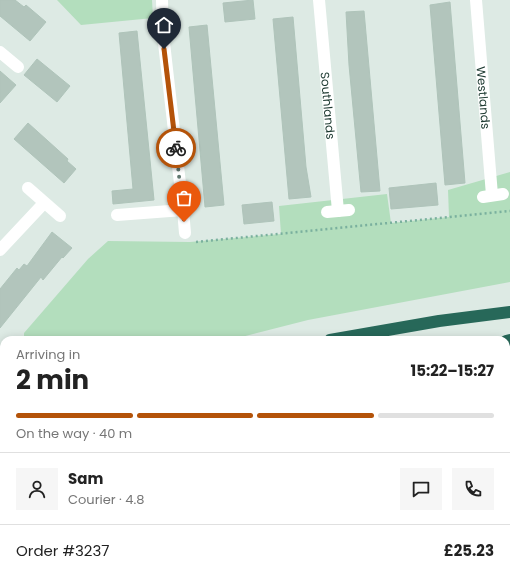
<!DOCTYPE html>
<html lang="en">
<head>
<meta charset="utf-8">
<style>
  :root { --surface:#fff; --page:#f6f6f6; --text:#222; --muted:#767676; --line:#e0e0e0; --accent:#b45309 }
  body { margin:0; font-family:Poppins,sans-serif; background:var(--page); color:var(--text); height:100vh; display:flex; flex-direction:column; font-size:15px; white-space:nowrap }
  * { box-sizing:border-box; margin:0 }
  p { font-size:13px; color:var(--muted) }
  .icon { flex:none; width:22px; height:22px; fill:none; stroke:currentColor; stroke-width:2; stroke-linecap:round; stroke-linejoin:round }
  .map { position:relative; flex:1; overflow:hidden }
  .sheet { position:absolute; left:0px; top:336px; width:510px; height:248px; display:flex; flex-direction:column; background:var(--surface); border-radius:12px 12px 0 0; box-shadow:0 2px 10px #0003 }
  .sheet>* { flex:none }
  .pin { position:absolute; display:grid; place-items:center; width:34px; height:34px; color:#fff; margin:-41px -17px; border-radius:50% 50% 50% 0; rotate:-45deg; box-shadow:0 0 4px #0007 }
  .pin .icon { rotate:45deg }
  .courier { position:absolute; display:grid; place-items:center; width:40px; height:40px; margin:-20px; border:3px solid #b45309; border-radius:50%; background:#fff; color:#222; box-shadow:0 1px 5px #0007 }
  .summary em { font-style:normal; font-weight:700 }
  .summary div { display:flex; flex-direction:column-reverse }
  .summary { display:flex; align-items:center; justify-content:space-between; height:68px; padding:0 16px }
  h1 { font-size:26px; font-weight:700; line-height:30px }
  .bar { display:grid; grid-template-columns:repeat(4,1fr); gap:6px 4px; align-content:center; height:48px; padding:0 16px }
  .bar i { height:5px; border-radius:3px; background:var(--line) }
  .bar .selected { background:var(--accent) }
  .bar p { grid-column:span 4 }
  .line { display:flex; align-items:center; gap:10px; padding:0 16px; border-top:1px solid var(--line) }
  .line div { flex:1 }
  .round { display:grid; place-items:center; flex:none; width:42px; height:42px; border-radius:0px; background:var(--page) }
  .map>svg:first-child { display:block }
  .green { fill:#b3debd }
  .building { fill:#b2c5bc; stroke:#afc4ba }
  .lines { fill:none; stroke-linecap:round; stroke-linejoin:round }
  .path { stroke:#7ab09e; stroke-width:2.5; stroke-dasharray:2 3; stroke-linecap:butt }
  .street { stroke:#fff; stroke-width:12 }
  .secondary { stroke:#fff; stroke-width:12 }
  .highway { stroke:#276859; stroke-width:12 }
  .done { stroke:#607870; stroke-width:4; stroke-dasharray:0 7.2 }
  .route { stroke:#b45309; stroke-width:5 }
  .labels { text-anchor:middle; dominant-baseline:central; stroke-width:3; stroke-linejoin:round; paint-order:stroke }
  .street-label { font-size:12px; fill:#1d3a31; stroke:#edf7f1 }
</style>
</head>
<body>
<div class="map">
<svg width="510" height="584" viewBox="0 0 510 584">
  <rect width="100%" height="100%" fill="#ddeae4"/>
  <path class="green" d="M57,0H152L153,18L81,25Z
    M510,172V282L308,320L230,340H24V333L88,259L108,241L190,242L281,234L279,206L387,194L391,223L449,217L448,190Z
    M510,366V422L506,423V367Z
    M510,467V584H233L239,580H506V468Z
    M4,490V580H130L124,584H0V491Z"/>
  <path class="building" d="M0,0H15L24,7L26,5L46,22L30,41L0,16Z
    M253,0L255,19L225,22L223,3Z
    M450,2L465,183L445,185L430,5Z
    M364,11L380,191L361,192L349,65L346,12Z
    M293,17L306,167L311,197L289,199L273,19Z
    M207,25L224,205L205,207L189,27Z
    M137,31L154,200L113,204L112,191L133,189L119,33Z
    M37,59L70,86L57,102L24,75Z
    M0,71L16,85L0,103Z
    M28,123L68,159L67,161L76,169L64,183L14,139Z
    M436,183L438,205L391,209L389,188Z
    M272,202L274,221L244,224L242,205Z
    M52,232L72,248L63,258L62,257L43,280L41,277L0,328V289L17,268L19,270L24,264L27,266Z"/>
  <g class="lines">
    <path class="path" d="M196,242L510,211
      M506,428L510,427
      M140,584L147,580"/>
    <g class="street">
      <path id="s1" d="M319,0L338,211"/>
      <path id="s2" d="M476,0L492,195"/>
      <path d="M0,52L18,67"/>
      <path d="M28,188L60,216"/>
      <path d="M483,197L503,194"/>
      <path d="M183,210L185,233"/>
      <path d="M327,212L349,210"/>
      <path d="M117,215L183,210L163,34L162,0"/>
      <path d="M0,250L44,203"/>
    </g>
    <path class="secondary" d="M506,448L510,447
      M179,584L186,580"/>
    <path class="highway" d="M330,340L439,321L510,312
      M506,341L510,340
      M0,429L4,427
      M0,459L4,457"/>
  </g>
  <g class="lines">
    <path class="done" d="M176,148L184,222"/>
    <path class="route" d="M164,49L176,148"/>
  </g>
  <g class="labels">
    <g class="street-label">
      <text stroke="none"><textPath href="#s2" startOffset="98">Westlands</textPath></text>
      <text stroke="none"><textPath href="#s1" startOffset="106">Southlands</textPath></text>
    </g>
  </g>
</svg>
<div class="pin" style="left:184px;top:222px;background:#ea580c"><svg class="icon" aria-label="bag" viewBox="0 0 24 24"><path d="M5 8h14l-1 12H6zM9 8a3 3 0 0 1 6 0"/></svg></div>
<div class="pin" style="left:164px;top:49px;background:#1f2937"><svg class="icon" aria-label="home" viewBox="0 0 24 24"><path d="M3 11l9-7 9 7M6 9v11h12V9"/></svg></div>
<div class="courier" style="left:176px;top:148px"><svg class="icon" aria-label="bike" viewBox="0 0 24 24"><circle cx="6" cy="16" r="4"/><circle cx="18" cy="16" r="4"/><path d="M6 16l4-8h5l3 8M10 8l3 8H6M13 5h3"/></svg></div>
<section class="sheet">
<div class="summary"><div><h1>2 min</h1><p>Arriving in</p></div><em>15:22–15:27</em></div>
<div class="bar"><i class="selected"></i><i class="selected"></i><i class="selected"></i><i></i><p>On the way · 40 m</p></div>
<div class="line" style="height:72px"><a class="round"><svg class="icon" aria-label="person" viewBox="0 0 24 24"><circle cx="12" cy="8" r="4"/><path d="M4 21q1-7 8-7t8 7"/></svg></a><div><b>Sam</b><p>Courier · 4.8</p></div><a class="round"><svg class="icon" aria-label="chat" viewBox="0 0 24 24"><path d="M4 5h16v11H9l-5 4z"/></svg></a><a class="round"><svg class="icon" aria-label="phone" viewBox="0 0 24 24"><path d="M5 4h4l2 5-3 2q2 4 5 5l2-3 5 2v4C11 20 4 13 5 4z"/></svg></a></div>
<div class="line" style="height:52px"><div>Order #3237</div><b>£25.23</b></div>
</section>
</div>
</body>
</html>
